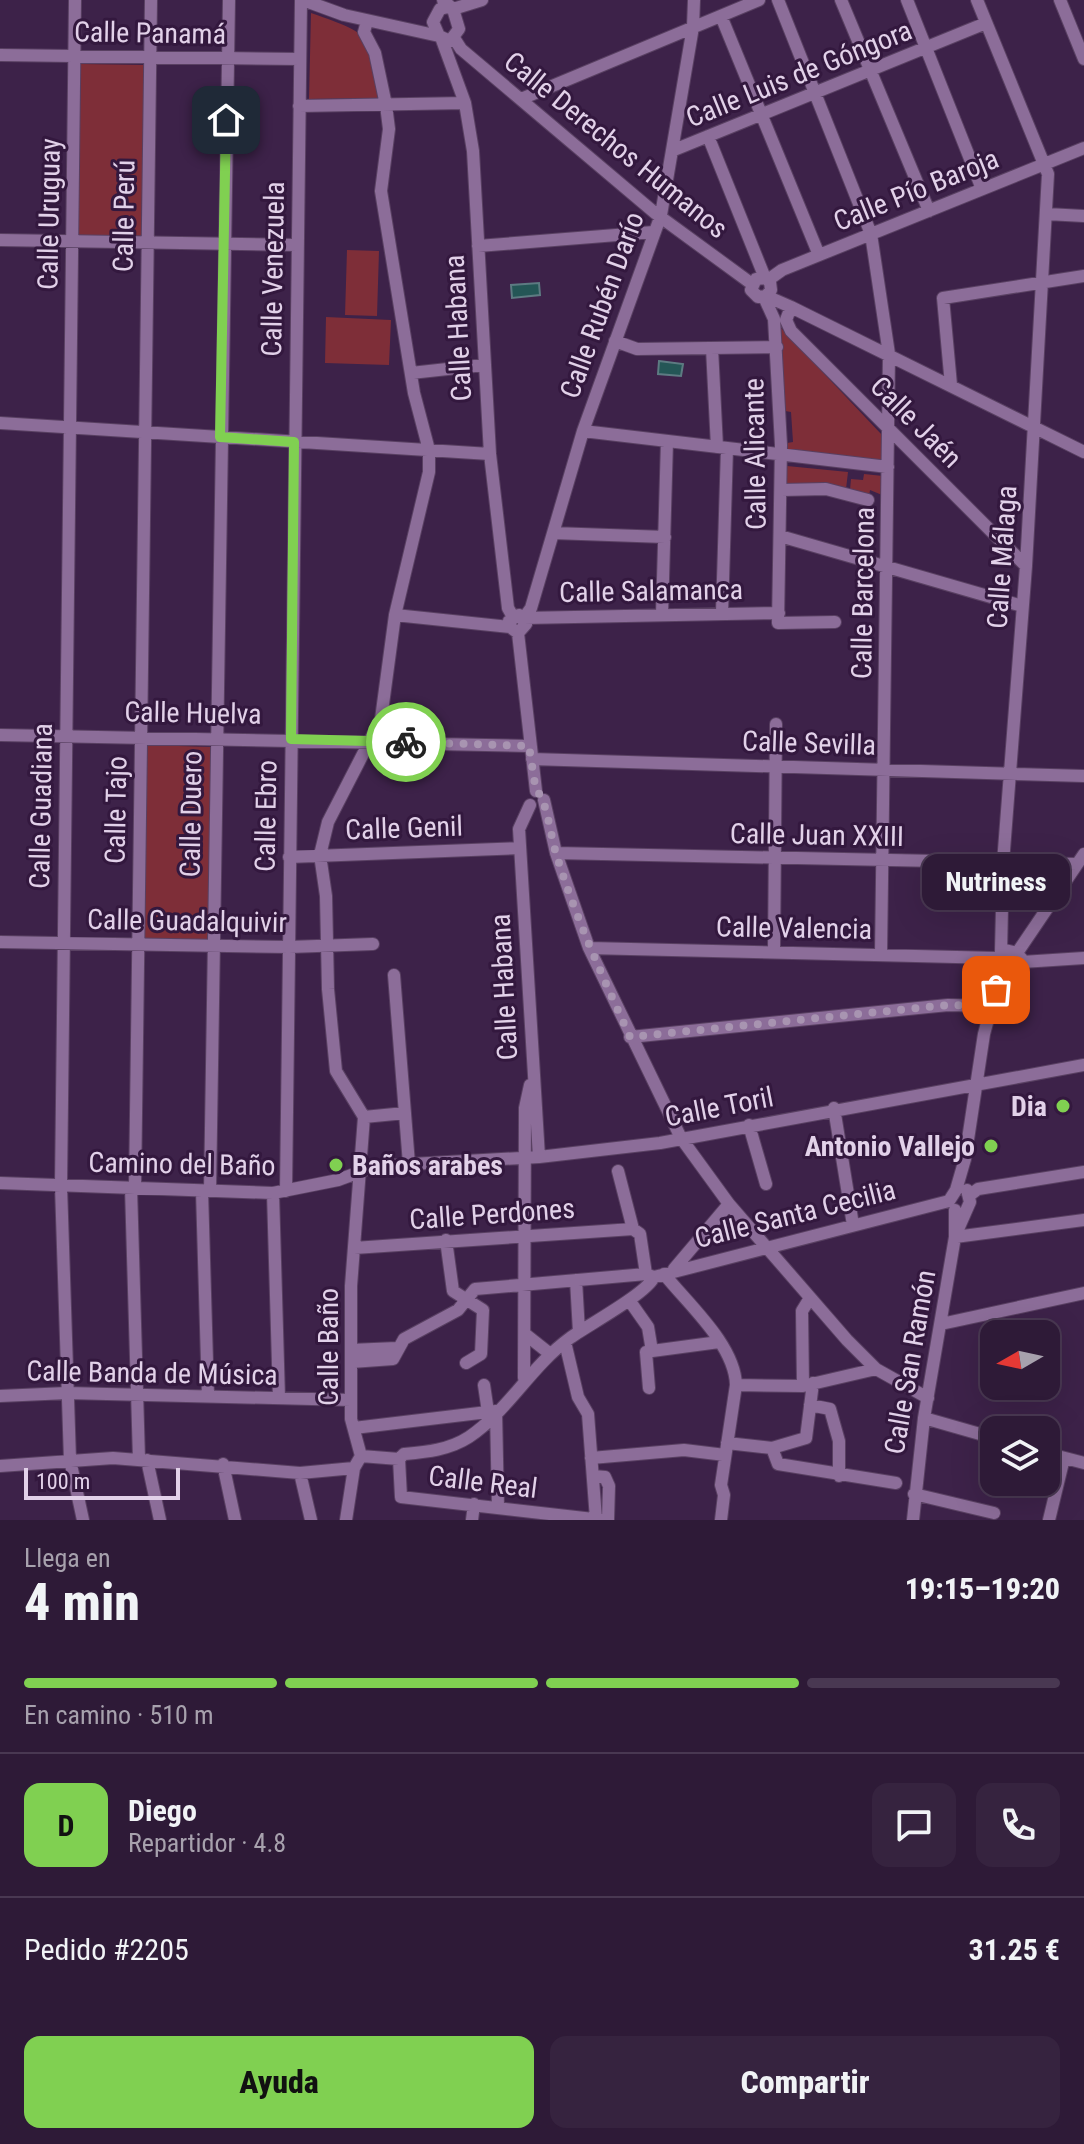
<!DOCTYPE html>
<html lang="es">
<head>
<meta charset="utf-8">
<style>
  :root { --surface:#2e1a37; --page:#36233f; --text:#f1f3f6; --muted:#a7a1ad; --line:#493852; --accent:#80d051 }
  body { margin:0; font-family:"Roboto Condensed",sans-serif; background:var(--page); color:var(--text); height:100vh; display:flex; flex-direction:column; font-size:30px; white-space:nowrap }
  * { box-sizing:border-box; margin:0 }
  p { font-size:26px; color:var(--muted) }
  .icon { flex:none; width:44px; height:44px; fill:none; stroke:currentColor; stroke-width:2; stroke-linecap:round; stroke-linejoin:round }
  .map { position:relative; height:1520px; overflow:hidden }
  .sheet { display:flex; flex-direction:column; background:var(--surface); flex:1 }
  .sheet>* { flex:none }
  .needle { width:52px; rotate:261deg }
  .tools { position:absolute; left:980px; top:1320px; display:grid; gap:16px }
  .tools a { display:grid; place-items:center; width:80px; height:80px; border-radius:16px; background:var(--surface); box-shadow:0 8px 32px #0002,0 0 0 2px var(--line); font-size:40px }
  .scale { position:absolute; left:24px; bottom:20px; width:156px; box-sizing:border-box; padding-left:8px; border:4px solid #e2d1e9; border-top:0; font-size:22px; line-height:28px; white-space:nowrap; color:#e2d1e9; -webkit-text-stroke:6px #33183e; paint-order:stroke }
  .pin { position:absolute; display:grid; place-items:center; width:68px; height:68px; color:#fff; margin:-34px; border-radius:16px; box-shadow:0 4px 12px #0006 }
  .courier { position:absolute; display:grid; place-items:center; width:80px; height:80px; margin:-40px; border:6px solid #80d051; border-radius:50%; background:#fff; color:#222; box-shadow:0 2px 10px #0007 }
  .bubble { position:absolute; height:56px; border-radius:16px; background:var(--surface); box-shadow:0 8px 32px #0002,0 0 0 2px var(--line); font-size:26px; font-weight:800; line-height:56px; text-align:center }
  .headline em { font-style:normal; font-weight:800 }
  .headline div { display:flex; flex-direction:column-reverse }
  .headline { display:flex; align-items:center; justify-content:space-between; height:136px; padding:0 24px }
  h1 { font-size:52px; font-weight:800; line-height:60px }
  .bar { display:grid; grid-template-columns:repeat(4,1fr); gap:12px 8px; align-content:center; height:96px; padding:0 24px }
  .bar i { height:10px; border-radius:6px; background:var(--line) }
  .bar .on { background:var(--accent) }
  .bar p { grid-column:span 4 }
  .line { display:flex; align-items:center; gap:20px; padding:0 24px; border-top:2px solid var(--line) }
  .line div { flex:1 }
  .round { display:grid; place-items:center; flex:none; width:84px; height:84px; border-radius:16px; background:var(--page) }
  .cta { display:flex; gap:16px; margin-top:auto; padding:16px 24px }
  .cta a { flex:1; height:92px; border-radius:16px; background:var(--accent); color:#111; font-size:32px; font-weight:800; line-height:92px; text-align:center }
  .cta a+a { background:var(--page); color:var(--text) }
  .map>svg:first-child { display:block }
  .green { fill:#7e2e38 }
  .water { fill:#245656; stroke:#5d7b82; stroke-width:2 }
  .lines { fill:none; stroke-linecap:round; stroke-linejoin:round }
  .minor-casing { stroke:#594062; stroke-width:14 }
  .minor { stroke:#8c6d99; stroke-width:12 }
  .done { stroke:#a894b1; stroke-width:8; stroke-dasharray:0 14.4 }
  .route { stroke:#80d051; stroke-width:10 }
  .poi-dot { fill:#80d051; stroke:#33183e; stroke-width:3 }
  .labels { text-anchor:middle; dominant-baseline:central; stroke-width:6; stroke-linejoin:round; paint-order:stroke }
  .street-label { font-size:28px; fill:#e2d1e9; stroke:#33183e }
  .poi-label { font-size:28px; font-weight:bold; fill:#e2d1e9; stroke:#33183e; text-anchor:end }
</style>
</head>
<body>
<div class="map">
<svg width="1084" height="1520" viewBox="0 0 1084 1520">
  <rect width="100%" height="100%" fill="#3d2249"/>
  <path class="green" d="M311,13C376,36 367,33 381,98L309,99Z
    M81,64L145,65L141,236L77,235Z
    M347,250L379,251L377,316L345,315Z
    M326,317L391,320L389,365L325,363Z
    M780,327L882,435V460L788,449L787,443L793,442L791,412L785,411Z
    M787,466L848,472L846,489L787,486Z
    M864,474L883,476L882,495L870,490L869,496L850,490L851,479L863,480Z
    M147,745L211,747L208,941L143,940Z"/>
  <path class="water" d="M539,283L540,295L512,298L511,285Z
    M659,361L683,364L681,376L658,374Z"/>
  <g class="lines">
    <g class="minor-casing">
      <path id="minor" d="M75,0L61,1186L70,1460L83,1520
        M303,0L344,15L439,36
        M443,0L453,9L459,29L450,41L439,36L433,22L440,9L448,7
        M778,0L871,234L889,354L881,955
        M841,0L929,211
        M907,0L982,189
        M977,0L1048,174L1026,566L1003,863L1001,952
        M1060,0L1084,59
        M453,9L482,0
        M721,16L819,255
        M454,38L461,49L655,213L752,284
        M442,40L465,103L473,151L490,454L508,608L513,617
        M0,55L300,59
        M521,99L759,0
        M299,106L465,103
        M708,136L765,278
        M674,150L986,23
        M1047,214L1084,216
        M0,240L297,245
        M478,246L654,232
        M768,280L782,270L1084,148
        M766,296L771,290L770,282L765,278L756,279L751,290L758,297L766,296L791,307L1084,452
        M764,297L774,319L781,445L778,623L835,622
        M791,307L786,320L791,331L1026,566
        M615,341L637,349L777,347
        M712,348L717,447
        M411,373L484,365
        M951,385L943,298L1084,276
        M0,423L490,454
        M583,431L888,467
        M781,490L826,489L868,500
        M553,533L665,537
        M780,536L1022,606
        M722,613L727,448
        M662,614L667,441
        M395,615L510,627
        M524,618L531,608L583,431L661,215L693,27L694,0
        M524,618L779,613
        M518,633L526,624L519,615L509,621L510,627L518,633L536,791
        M0,735L529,746
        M532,759L1084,776
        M544,800L556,853L589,948L681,1138L729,1204L847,1340L876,1369L928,1398
        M530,805L519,829L539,1157
        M556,853L1077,864
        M289,857L520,848
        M0,942L289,947L373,944
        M589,948L997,958
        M774,951L776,724
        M1017,953L1084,854
        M1022,962L1084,958
        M394,975L409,1164
        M996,990L1019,970L1021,958
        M630,1037L948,1005L990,1006
        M834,1108L853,1225
        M364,1117L405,1113
        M749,1125L766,1184
        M618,1171L633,1229L640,1234L646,1274
        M0,1183L273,1193L338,1180L376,1166L539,1157L660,1143L1084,1065
        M131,1188L139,1459
        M135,1188L151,0
        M202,1191L208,1396
        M210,1191L229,0
        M286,1191L301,0
        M273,1193L279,1398
        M970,1195L978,1189L1084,1172
        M949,1201L956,1190L965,1159L984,1034L996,990L997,958L1005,950L1017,953
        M959,1227L970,1202L967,1190
        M955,1237L1084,1220
        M446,1240L453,1291L483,1310L481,1354L466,1363
        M354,1248L633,1229
        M674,1269L729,1204
        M664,1274C688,1304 735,1345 736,1385L803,1386L876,1369
        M576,1280L579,1332
        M629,1300L648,1327L652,1351L719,1342
        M941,1324L1084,1293
        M525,1334L549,1353
        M565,1342L578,1397L588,1414L596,1519
        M351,1350L397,1348
        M351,1362L393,1359L404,1339L458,1310L475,1289L646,1274L654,1277
        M524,1378L525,1108L530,1085
        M484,1385L488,1412
        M803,1386L802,1311L810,1298
        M649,1388L646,1352L652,1351
        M0,1396L67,1393L351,1400
        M810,1405L830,1409L839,1441V1476
        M496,1411L498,1507
        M924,1418L994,1438
        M354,1428L496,1411
        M727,1443L772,1448L806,1438L813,1383
        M772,1448L778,1464L896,1483
        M1046,1453L1084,1463
        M361,1456L399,1459L404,1454C426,1452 449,1450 469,1437C509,1410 530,1367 570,1338C588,1325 646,1294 654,1277L949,1201
        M591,1458L684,1450L725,1455
        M399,1459L401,1497L602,1520
        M147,1460L160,1520
        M223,1464L235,1520
        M0,1466L113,1458L300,1473L354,1468
        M300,1473L311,1520
        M593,1476L605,1477L609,1486L608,1520
        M914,1494L994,1513
        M346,1520L354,1468L361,1456L351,1419V1286L364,1117L336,1071L328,989L326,896L320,855L328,822L381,719L395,615L429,472V450L414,393L381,191L389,129L386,105L375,53L364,32L367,21
        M472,1520L474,1504
        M721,1520L724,1495L721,1485L736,1385
        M913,1520L924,1418L955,1237V1210
        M1049,1520L1064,1458"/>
    </g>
    <use href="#minor" class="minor"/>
  </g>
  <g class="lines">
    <path class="done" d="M406,742L529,746L536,791C546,795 551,839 556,853C575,917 603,977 630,1037L948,1005L990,1006L996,990"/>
    <path class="route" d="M226,120L220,437L294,442L291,739L406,742"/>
  </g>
  <g class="poi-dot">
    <circle cx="1063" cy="1106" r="8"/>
    <circle cx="991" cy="1146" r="8"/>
    <circle cx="336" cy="1165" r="8"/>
  </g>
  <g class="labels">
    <g class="street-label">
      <text transform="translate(150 33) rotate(1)">Calle Panamá</text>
      <text transform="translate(799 74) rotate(-22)">Calle Luis de Góngora</text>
      <text transform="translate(616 145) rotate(39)">Calle Derechos Humanos</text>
      <text transform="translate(916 190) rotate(-22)">Calle Pío Baroja</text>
      <text transform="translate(49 214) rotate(-89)">Calle Uruguay</text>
      <text transform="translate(124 216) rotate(-89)">Calle Perú</text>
      <text transform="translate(273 269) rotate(-89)">Calle Venezuela</text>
      <text transform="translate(602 305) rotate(-70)">Calle Rubén Darío</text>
      <text transform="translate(458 328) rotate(-93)">Calle Habana</text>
      <text transform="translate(916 422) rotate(45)">Calle Jaén</text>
      <text transform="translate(755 454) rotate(-91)">Calle Alicante</text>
      <text transform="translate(1002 557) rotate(-86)">Calle Málaga</text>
      <text transform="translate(651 591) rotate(-1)">Calle Salamanca</text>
      <text transform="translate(863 593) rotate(-89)">Calle Barcelona</text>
      <text transform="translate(193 713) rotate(1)">Calle Huelva</text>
      <text transform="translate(809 743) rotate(2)">Calle Sevilla</text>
      <text transform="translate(41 806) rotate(-89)">Calle Guadiana</text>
      <text transform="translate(116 810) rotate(-89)">Calle Tajo</text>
      <text transform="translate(191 814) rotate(-89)">Calle Duero</text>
      <text transform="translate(266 816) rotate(-89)">Calle Ebro</text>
      <text transform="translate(404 828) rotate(-2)">Calle Genil</text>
      <text transform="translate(817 835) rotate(1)">Calle Juan XXIII</text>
      <text transform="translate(187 921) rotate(1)">Calle Guadalquivir</text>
      <text transform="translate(794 928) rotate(1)">Calle Valencia</text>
      <text transform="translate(504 987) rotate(-93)">Calle Habana</text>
      <text transform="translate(719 1107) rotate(-11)">Calle Toril</text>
      <text transform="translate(182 1164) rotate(1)">Camino del Baño</text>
      <text transform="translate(492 1214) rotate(-4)">Calle Perdones</text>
      <text transform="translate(795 1214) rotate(-14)">Calle Santa Cecilia</text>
      <text transform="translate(328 1347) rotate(-90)">Calle Baño</text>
      <text transform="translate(910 1362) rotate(-80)">Calle San Ramón</text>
      <text transform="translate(152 1373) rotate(1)">Calle Banda de Música</text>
      <text transform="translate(483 1482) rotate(7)">Calle Real</text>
    </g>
    <g class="poi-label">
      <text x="1047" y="1106">Dia</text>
      <text x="975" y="1146">Antonio Vallejo</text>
      <text x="352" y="1165" text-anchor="start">Baños arabes</text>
    </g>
  </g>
</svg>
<div class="tools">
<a><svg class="needle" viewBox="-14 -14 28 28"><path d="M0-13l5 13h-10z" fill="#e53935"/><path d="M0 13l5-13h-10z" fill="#a7a1ad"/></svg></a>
<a><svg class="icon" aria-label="layers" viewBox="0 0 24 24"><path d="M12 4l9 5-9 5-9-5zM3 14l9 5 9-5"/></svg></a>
</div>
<div class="scale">100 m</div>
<div class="pin" style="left:996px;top:990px;background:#ea580c"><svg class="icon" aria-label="bag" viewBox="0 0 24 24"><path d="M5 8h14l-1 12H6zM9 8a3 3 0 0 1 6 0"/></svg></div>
<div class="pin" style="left:226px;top:120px;background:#1f2937"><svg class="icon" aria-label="home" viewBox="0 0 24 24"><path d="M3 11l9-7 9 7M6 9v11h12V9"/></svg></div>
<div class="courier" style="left:406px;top:742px"><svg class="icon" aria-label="bike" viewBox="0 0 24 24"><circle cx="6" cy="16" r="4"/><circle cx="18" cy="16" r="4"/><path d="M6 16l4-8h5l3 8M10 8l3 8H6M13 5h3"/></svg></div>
<div class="bubble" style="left:922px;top:854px;width:148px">Nutriness</div>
</div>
<section class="sheet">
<div class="headline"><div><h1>4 min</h1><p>Llega en</p></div><em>19:15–19:20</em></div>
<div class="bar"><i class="on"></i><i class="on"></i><i class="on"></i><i></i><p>En camino · 510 m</p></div>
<div class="line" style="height:144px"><b class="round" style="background:var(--accent);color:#111">D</b><div><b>Diego</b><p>Repartidor · 4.8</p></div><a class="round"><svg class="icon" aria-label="chat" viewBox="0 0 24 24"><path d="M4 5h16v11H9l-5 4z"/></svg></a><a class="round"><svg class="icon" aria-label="phone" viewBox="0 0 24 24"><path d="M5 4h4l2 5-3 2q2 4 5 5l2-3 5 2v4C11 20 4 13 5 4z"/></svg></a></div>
<div class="line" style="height:104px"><div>Pedido #2205</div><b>31.25 €</b></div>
<div class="cta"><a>Ayuda</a><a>Compartir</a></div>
</section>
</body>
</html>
